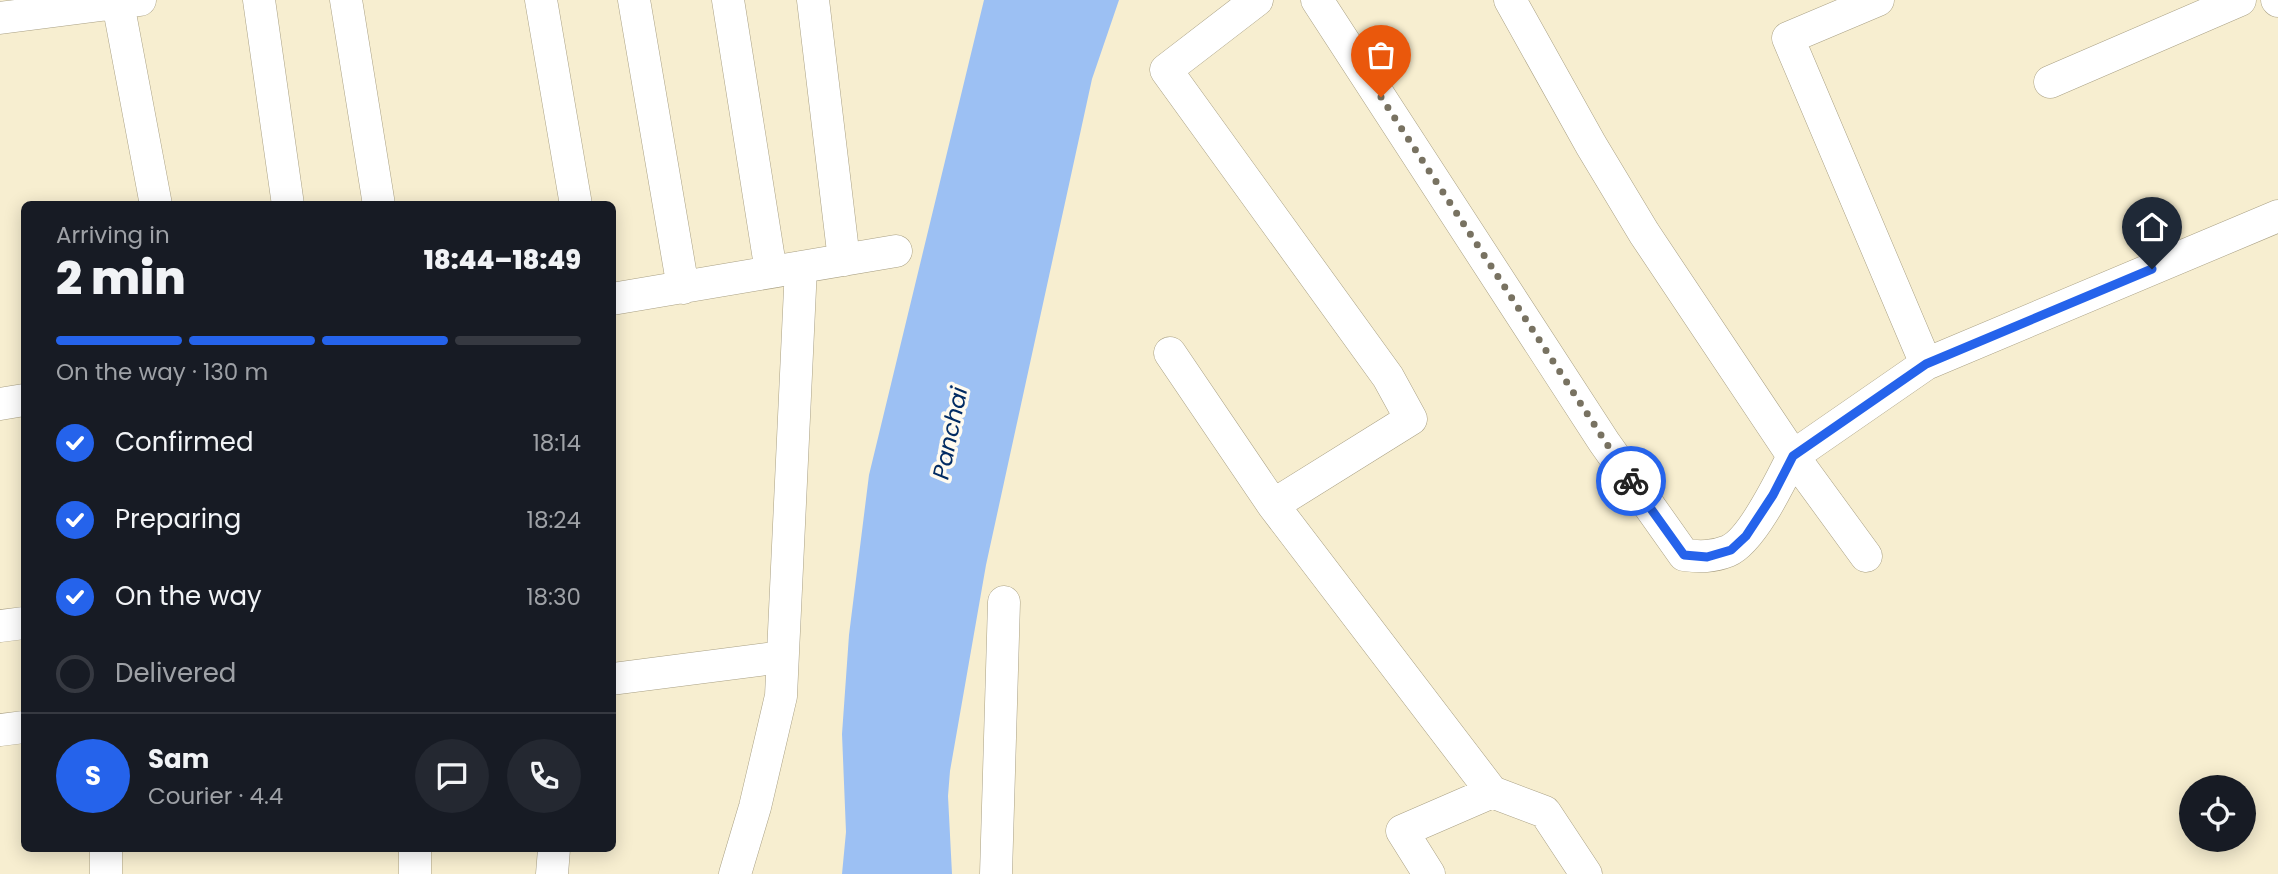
<!DOCTYPE html>
<html lang="en">
<head>
<meta charset="utf-8">
<style>
  :root { --surface:#171b24; --page:#242831; --text:#f1f3f6; --muted:#9ea1a6; --line:#363941; --accent:#2563eb }
  body { margin:0; font-family:Poppins,sans-serif; background:var(--page); color:var(--text); height:100vh; display:flex; flex-direction:column; font-size:26px; white-space:nowrap }
  * { box-sizing:border-box; margin:0 }
  p { font-size:23px; color:var(--muted) }
  .icon { flex:none; width:38px; height:38px; fill:none; stroke:currentColor; stroke-width:2; stroke-linecap:round; stroke-linejoin:round }
  .map { position:relative; flex:1; overflow:hidden }
  .side { position:absolute; left:21px; top:201px; width:595px; height:651px; display:flex; flex-direction:column; background:var(--surface); border-radius:10px; box-shadow:0 4px 18px #0003 }
  .side>* { flex:none }
  .fabs { position:absolute; left:2179px; top:775px; display:grid; gap:14px }
  .fabs a { display:grid; place-items:center; width:77px; height:77px; border-radius:50%; background:var(--surface); box-shadow:0 4px 18px #0003; font-size:35px }
  .pin { position:absolute; display:grid; place-items:center; width:60px; height:60px; color:#fff; margin:-72px -30px; border-radius:50% 50% 50% 0; rotate:-45deg; box-shadow:0 0 7px #0007 }
  .pin .icon { rotate:45deg }
  .courier { position:absolute; display:grid; place-items:center; width:70px; height:70px; margin:-35px; border:5px solid #2563eb; border-radius:50%; background:#fff; color:#222; box-shadow:0 2px 9px #0007 }
  .summary em { font-style:normal; font-weight:800 }
  .summary div { display:flex; flex-direction:column-reverse }
  .summary { display:flex; align-items:center; justify-content:space-between; height:119px; padding:0 35px }
  h1 { font-size:46px; font-weight:800; line-height:52px }
  .bar { display:grid; grid-template-columns:repeat(4,1fr); gap:10px 7px; align-content:center; height:84px; padding:0 35px }
  .bar i { height:9px; border-radius:5px; background:var(--line) }
  .bar .active { background:var(--accent) }
  .bar p { grid-column:span 4 }
  .line { display:flex; align-items:center; gap:18px; padding:0 35px; border-top:2px solid var(--line) }
  .line div { flex:1 }
  .round { display:grid; place-items:center; flex:none; width:74px; height:74px; border-radius:37px; background:var(--page) }
  ol { padding:0 35px; list-style:none }
  li { display:flex; align-items:center; gap:21px; height:77px }
  li p { margin-inline-start:auto }
  li .icon { padding:7px; border-radius:50%; background:var(--accent); color:#fff; stroke-width:4 }
  li:last-child { color:var(--muted) }
  li i { width:38px; height:38px; border:4px solid var(--line); border-radius:50% }
  .map>svg:first-child { display:block }
  .water { fill:#9cc0f3 }
  .lines { fill:none; stroke-linecap:round; stroke-linejoin:round }
  .street-casing { stroke:#a9a084; stroke-width:33 }
  .street { stroke:#fff; stroke-width:32 }
  .done { stroke:#787261; stroke-width:7; stroke-dasharray:0 12.6 }
  .route { stroke:#2563eb; stroke-width:9 }
  .labels { text-anchor:middle; dominant-baseline:central; stroke-width:7; stroke-linejoin:round; paint-order:stroke }
  .water-label { font-size:23px; font-style:italic; fill:#012b62; stroke:#fffbef }
</style>
</head>
<body>
<div class="map">
<svg width="2278" height="874" viewBox="0 0 2278 874">
  <rect width="100%" height="100%" fill="#f7eed0"/>
  <path class="water" d="M984,0H1119L1092,79L986,565L950,771L948,796L952,874H842L846,832L842,734L849,635L869,475Z"/>
  <g class="lines">
    <g class="street-casing">
      <path id="street" d="M259,0L288,205
        M346,0L379,205
        M541,0L576,205
        M634,0L683,288
        M728,0L771,272
        M813,0L844,260
        M1257,0L1166,70L1388,377L1411,419L1273,505
        M1317,0L1604,442L1684,555C1700,557 1713,557 1728,551C1752,541 1781,480 1793,456L1644,233L1591,145L1510,0
        M1878,0L1788,38L1926,364L2278,216
        M2277,0L2278,1
        M118,3L156,205
        M0,18L140,0
        M2050,82L2240,0
        M612,299L896,251
        M1170,353L1273,505L1492,792L1402,831L1429,874
        M0,404L24,400
        M1866,556L1793,456L1926,364
        M0,626L24,623
        M612,679L782,657
        M0,730L24,727
        M1492,792L1545,812L1586,874
        M106,849V874
        M415,874V849
        M552,874L554,849
        M735,874L755,807L781,696L801,267
        M996,874L1004,602"/>
    </g>
    <use href="#street" class="street"/>
  </g>
  <g class="lines">
    <path class="done" d="M1381,97L1631,481"/>
    <path class="route" d="M1631,481L1684,555L1707,557L1731,550L1746,536L1773,495L1793,456L1926,364L2152,269"/>
  </g>
  <g class="labels">
    <g class="water-label">
      <text transform="translate(950 433) rotate(-78)">Panchai</text>
    </g>
  </g>
</svg>
<div class="fabs">
<a><svg class="icon" aria-label="locate" viewBox="0 0 24 24"><circle cx="12" cy="12" r="6"/><path d="M12 2v4M12 18v4M2 12h4M18 12h4"/></svg></a>
</div>
<div class="pin" style="left:1381px;top:97px;background:#ea580c"><svg class="icon" aria-label="bag" viewBox="0 0 24 24"><path d="M5 8h14l-1 12H6zM9 8a3 3 0 0 1 6 0"/></svg></div>
<div class="pin" style="left:2152px;top:269px;background:#1f2937"><svg class="icon" aria-label="home" viewBox="0 0 24 24"><path d="M3 11l9-7 9 7M6 9v11h12V9"/></svg></div>
<div class="courier" style="left:1631px;top:481px"><svg class="icon" aria-label="bike" viewBox="0 0 24 24"><circle cx="6" cy="16" r="4"/><circle cx="18" cy="16" r="4"/><path d="M6 16l4-8h5l3 8M10 8l3 8H6M13 5h3"/></svg></div>
<section class="side">
<div class="summary"><div><h1>2 min</h1><p>Arriving in</p></div><em>18:44–18:49</em></div>
<div class="bar"><i class="active"></i><i class="active"></i><i class="active"></i><i></i><p>On the way · 130 m</p></div>
<ol>
<li><svg class="icon" aria-label="check" viewBox="0 0 24 24"><path d="M5 12l5 5 9-10"/></svg>Confirmed<p>18:14</p></li>
<li><svg class="icon" aria-label="check" viewBox="0 0 24 24"><path d="M5 12l5 5 9-10"/></svg>Preparing<p>18:24</p></li>
<li><svg class="icon" aria-label="check" viewBox="0 0 24 24"><path d="M5 12l5 5 9-10"/></svg>On the way<p>18:30</p></li>
<li><i></i>Delivered</li>
</ol>
<div class="line" style="height:126px"><b class="round" style="background:var(--accent);color:#fff">S</b><div><b>Sam</b><p>Courier · 4.4</p></div><a class="round"><svg class="icon" aria-label="chat" viewBox="0 0 24 24"><path d="M4 5h16v11H9l-5 4z"/></svg></a><a class="round"><svg class="icon" aria-label="phone" viewBox="0 0 24 24"><path d="M5 4h4l2 5-3 2q2 4 5 5l2-3 5 2v4C11 20 4 13 5 4z"/></svg></a></div>
</section>
</div>
</body>
</html>
